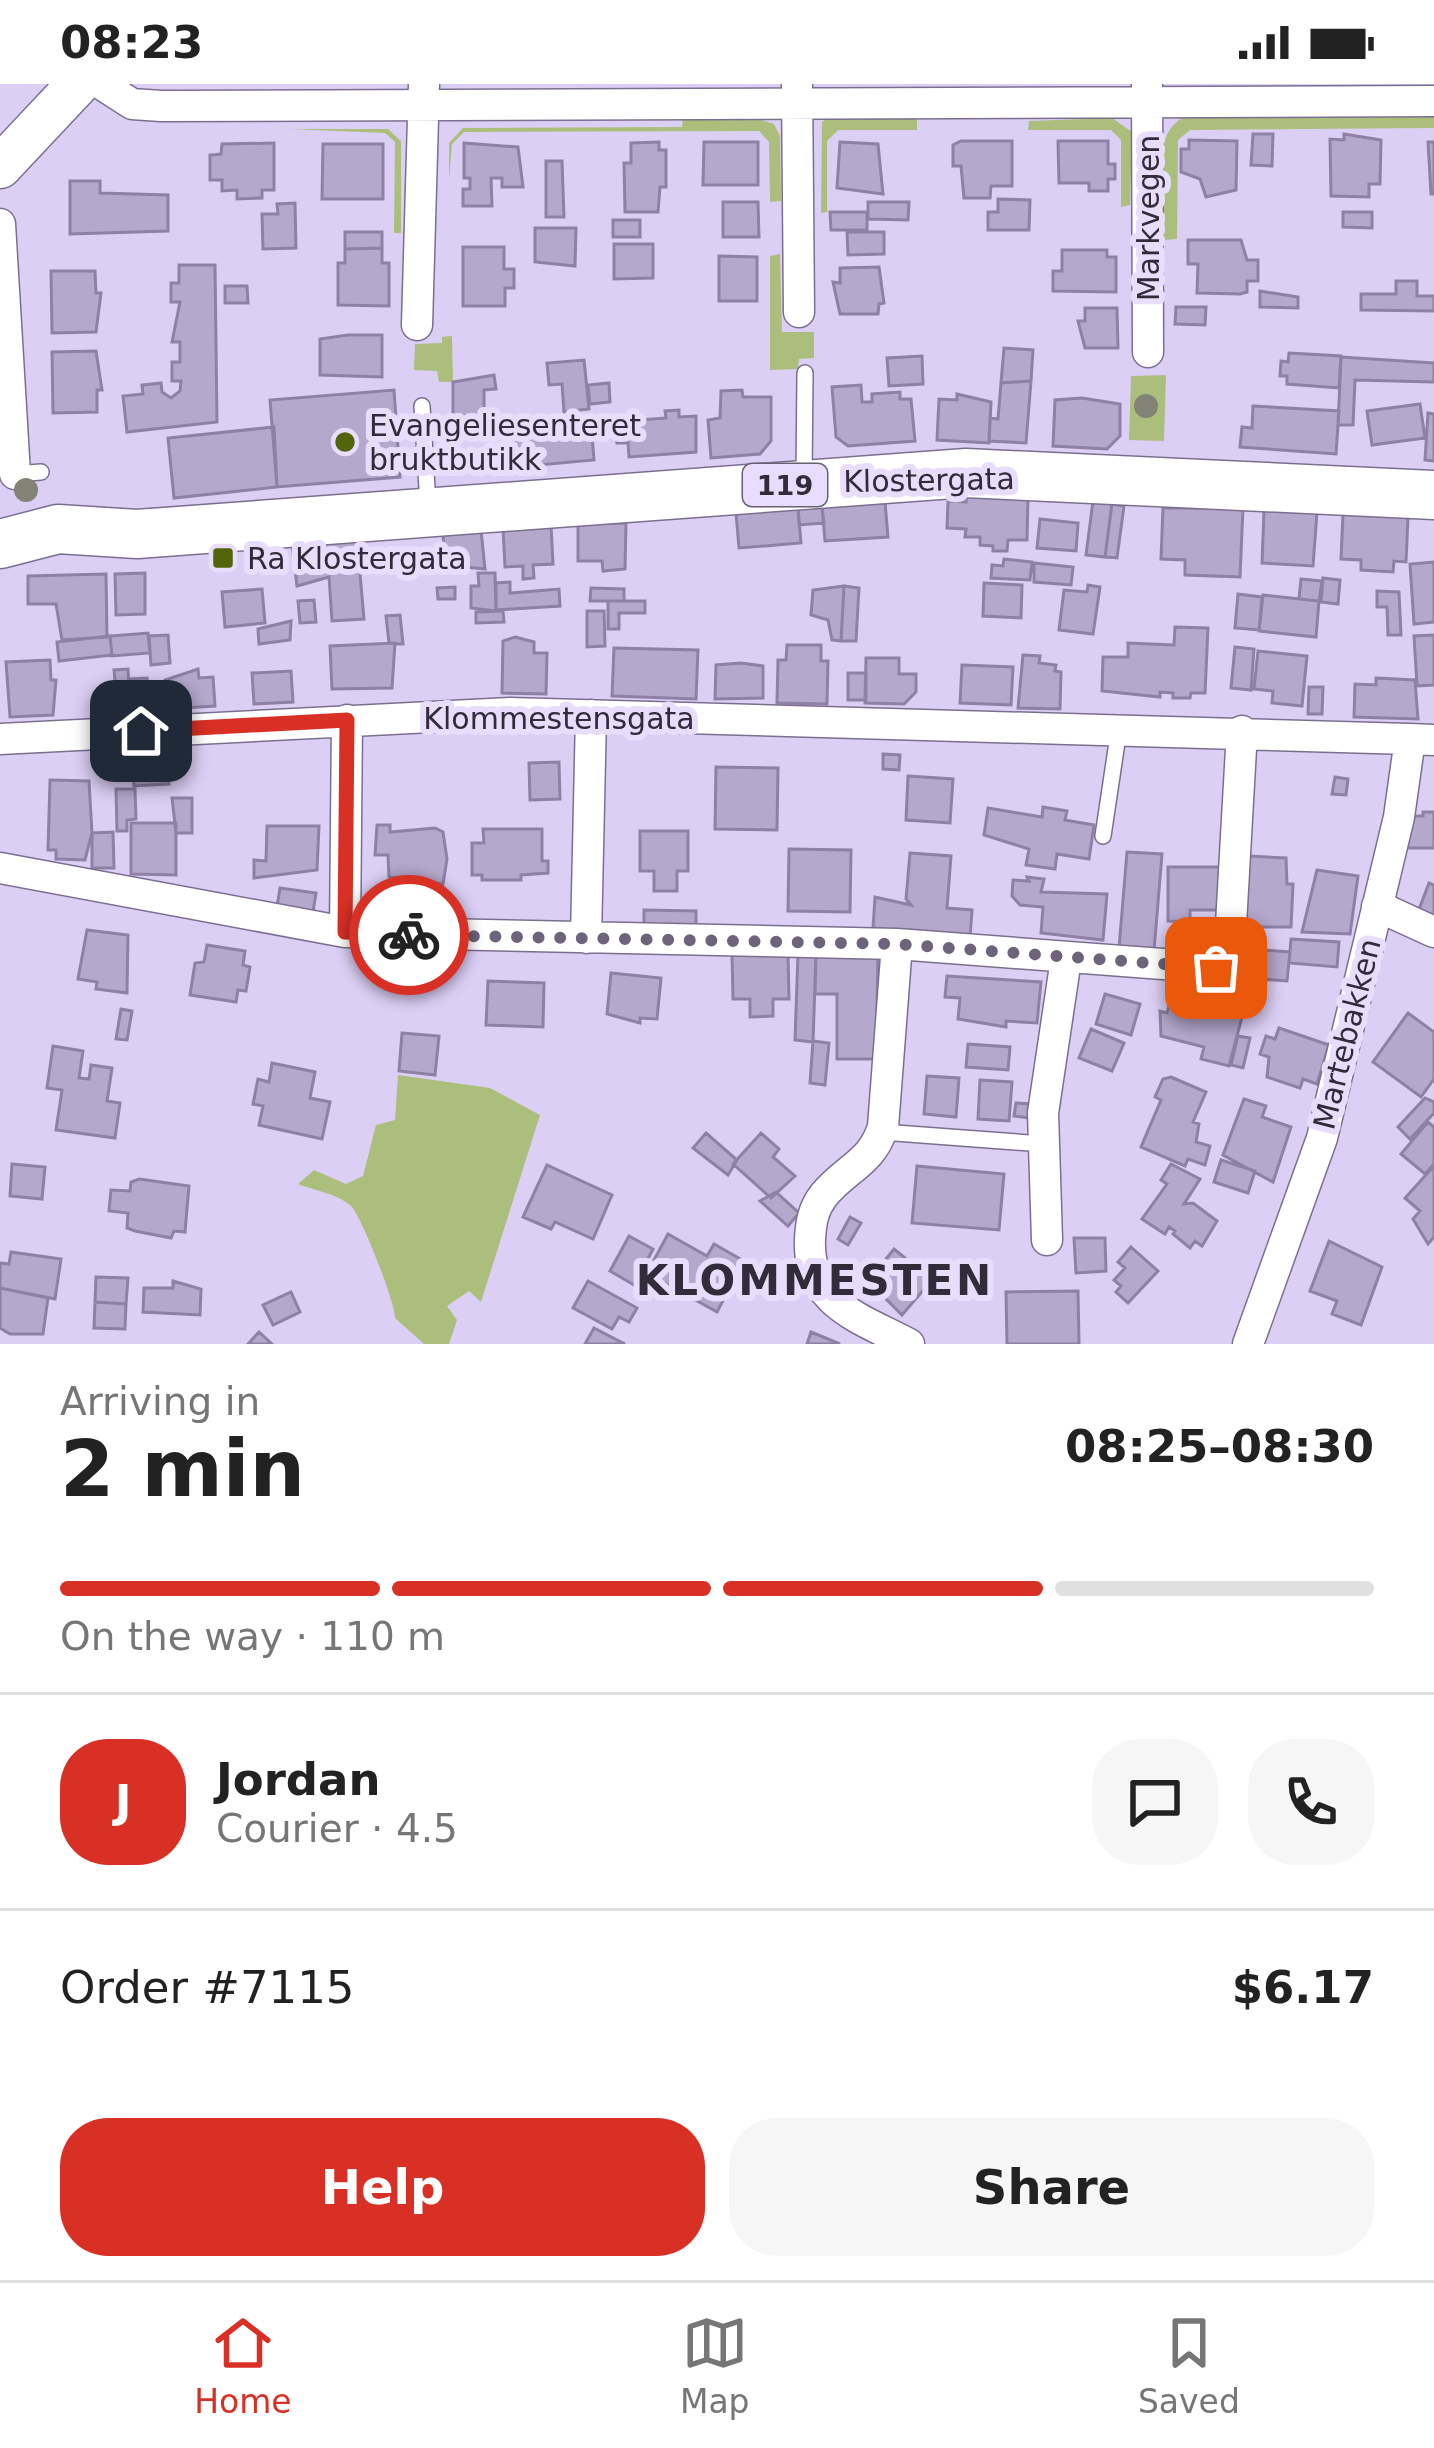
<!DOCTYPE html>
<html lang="en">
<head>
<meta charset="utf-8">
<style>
  :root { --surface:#fff; --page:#f6f6f6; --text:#222; --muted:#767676; --line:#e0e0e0; --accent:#d93025 }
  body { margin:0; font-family:"DejaVu Sans",sans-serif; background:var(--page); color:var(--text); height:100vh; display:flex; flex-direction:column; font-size:45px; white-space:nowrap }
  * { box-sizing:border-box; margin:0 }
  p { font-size:39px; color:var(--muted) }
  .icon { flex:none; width:66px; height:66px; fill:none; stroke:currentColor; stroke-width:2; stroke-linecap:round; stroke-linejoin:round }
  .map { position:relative; height:1260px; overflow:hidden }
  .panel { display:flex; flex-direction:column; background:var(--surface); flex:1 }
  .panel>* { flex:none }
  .pin { position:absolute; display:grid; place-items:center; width:102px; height:102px; color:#fff; margin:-51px; border-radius:24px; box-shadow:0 6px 18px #0006 }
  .courier { position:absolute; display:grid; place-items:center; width:120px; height:120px; margin:-60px; border:9px solid #d93025; border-radius:50%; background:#fff; color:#222; box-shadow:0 3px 15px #0007 }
  .summary em { font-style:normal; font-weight:700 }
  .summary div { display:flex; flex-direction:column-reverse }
  .summary { display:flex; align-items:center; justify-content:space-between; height:204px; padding:0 60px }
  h1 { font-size:78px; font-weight:700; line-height:90px }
  .bar { display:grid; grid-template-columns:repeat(4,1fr); gap:18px 12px; align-content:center; height:144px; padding:0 60px }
  .bar i { height:15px; border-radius:9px; background:var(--line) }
  .bar .on { background:var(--accent) }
  .bar p { grid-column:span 4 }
  .line { display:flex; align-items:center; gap:30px; padding:0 60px; border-top:3px solid var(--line) }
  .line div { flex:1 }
  .round { display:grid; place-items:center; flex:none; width:126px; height:126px; border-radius:48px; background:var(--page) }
  .primary-button { display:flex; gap:24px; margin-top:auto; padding:24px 60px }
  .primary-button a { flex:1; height:138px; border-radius:48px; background:var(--accent); color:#fff; font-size:48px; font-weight:700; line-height:138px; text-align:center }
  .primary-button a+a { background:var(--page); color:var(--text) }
  .status { display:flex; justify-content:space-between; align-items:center; height:84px; padding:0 60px; background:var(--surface); direction:ltr }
  .status svg { height:33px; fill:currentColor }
  .tabs { display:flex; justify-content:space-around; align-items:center; height:168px; border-top:3px solid var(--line); background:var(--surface); font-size:33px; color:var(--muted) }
  .tabs a { display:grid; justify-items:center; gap:6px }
  .tabs .on { color:var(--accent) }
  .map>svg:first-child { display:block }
  .green { fill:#acbe7b }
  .building { fill:#b5a8cd; stroke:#8e81a5; stroke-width:3 }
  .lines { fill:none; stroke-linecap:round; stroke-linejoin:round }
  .lane-casing { stroke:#7b6f91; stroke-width:18 }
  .street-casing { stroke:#7b6f91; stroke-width:33 }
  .secondary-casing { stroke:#7b6f91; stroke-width:45 }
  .primary-casing { stroke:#7b6f91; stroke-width:51 }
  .lane { stroke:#fff; stroke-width:15 }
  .street { stroke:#fff; stroke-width:30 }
  .secondary { stroke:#fff; stroke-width:42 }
  .primary { stroke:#fff; stroke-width:48 }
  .tree { fill:#838375 }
  .done { stroke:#6d647b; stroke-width:12; stroke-dasharray:0 21.6 }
  .route { stroke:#d93025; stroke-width:15 }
  .poi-dot { fill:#52630a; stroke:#e8ddfc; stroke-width:4.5 }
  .labels { text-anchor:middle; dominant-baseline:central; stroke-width:12; stroke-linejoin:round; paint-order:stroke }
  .shield { fill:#e8ddfc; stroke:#686074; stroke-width:3 }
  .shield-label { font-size:27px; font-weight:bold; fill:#312b3a }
  .street-label { font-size:30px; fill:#312b3a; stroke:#e8ddfc }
  .poi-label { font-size:30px; fill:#312b3a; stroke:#e8ddfc; text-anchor:start }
  .district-label { font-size:42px; font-weight:bold; letter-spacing:3px; fill:#312b3a; stroke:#e8ddfc }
</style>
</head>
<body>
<div class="status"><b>08:23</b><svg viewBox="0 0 49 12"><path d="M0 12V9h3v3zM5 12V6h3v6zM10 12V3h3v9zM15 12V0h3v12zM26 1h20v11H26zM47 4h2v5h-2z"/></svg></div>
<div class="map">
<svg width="1434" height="1260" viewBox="0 0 1434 1260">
  <rect width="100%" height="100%" fill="#dccff5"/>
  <path class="green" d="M683,33L755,34L774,40L780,52L781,117L770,118L769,58L759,47L464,48L452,60L449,96V59L463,44L682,43Z
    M830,33L917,34V46H838L827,57V128L821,129L822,38Z
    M1184,33H1434V44L1190,46L1178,56L1177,155L1163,156C1163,120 1147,52 1184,33Z
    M1112,34L1132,48L1130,121L1121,123V56L1111,46H1028L1029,37Z
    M289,45H388L401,57V149H394L395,58L385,49Z
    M780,170L782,248H814V274L799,275L798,285L770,286V172Z
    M452,252L453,298H439L437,287L414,286L415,260L442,259V253Z
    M1166,291L1164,357L1129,356L1131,292Z
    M398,991L490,1004L540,1031L481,1218L469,1207L447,1222L457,1236L449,1260H424L395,1234C396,1221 361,1130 350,1121C337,1110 314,1106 298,1100L314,1086L346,1100L363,1092L376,1041L395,1036Z"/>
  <path class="building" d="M1253,50H1273L1272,82L1251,81Z
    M1344,50L1381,56L1380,100H1369V113L1331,112L1330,55L1344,56Z
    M1189,56L1237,57L1236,106L1206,113L1200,95L1181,88V65H1189Z
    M961,57H1012V102H991L990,114H964L961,82H953V61Z
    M1058,57H1108V80H1115V95H1108V107H1089V99H1059Z
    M659,58V66H666V103H660L658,128H625L624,79H631V59Z
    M704,58H758V101H703Z
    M840,58L878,60L883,110L837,104Z
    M1428,58H1434V110H1431Z
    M274,59V106H262V114L237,115V106L222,107V96H210V71L221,70L222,60Z
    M464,59L518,63L523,103H502V94H491L492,122H463V105H470V94H464Z
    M323,60H383V115H322Z
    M546,77H562L564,133H546Z
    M70,97H100V109L168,111V147L70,150Z
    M998,115L1030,116L1029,146H988V128H998Z
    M723,118H758L759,153H723Z
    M868,118H909L908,136L868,135Z
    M295,119L296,164L263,165L262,130H278L277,120Z
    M830,128H867V146H831Z
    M1343,128H1372V144L1343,143Z
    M613,136H640V153H613Z
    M535,144H576L575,182L535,178Z
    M345,148H382V164L345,165Z
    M847,148H884V170L848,171Z
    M1188,156H1241L1247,176H1258V197H1247V208L1240,210L1197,209L1198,180H1188Z
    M614,160H653V194L614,195Z
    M463,163H504V185H514V204H505V222H463Z
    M382,164V179H389V222L338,221V179H345V165Z
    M1062,166H1107V173H1116V208L1053,207V187H1062Z
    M719,172L757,173V217H719Z
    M179,181H215L217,338L127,348L123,312L143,310L142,301L161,299L162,308L171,314L180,307L181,297H172V278H180V258H172L180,218H171V199H179Z
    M879,183L884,219L879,220L878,230H840L833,198L840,199V184Z
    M51,187H95L96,209H101L96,248L52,249Z
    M1396,197H1417V212H1434V227L1361,226V210H1396Z
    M225,202H247L248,219H225Z
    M1260,207L1298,213V224L1260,223Z
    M1176,223H1206L1205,241L1175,240Z
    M1085,224H1117L1118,264H1085L1078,237H1085Z
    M348,251H382V293L320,291V255Z
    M1004,264L1033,266L1031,297L1001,299Z
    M96,267L102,306H97V328L53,329L52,268Z
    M1289,269L1341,272L1339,304L1287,300V292H1280L1281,277L1288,278Z
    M922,272L923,300L889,302L887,274Z
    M1341,273L1434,279V298L1355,296L1353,341H1338Z
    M584,276L589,325L564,328L562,300L549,301L547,279Z
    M494,291L496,305L484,306V331L453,332V298Z
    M1031,297L1026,359L989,357L990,334L998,335L1001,299Z
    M609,299L610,318L590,320L588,301Z
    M861,301L862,318H872V310L900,308V315H911L915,357L848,362L836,353L832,303Z
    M394,306L400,393L277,403L270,316Z
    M742,306L743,313H771V357L760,370L711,374L708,336L720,334L721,307Z
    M957,310L991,318L989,359L937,356L939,315L957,316Z
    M1082,314L1120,320V352L1107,365L1053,362L1055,316Z
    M1420,320L1425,354L1372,361L1367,327Z
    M1253,322L1339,327L1336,370L1240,363L1242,343L1252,344Z
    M679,326V333L696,332V368L629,373L628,359H617L615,338L666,334L665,327Z
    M1428,329L1434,330V377L1425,376Z
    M560,335L561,342L591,339L594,376L505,384L501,347L543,343V337Z
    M274,343L277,403L174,414L168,354Z
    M967,410L1028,413L1027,456H1008L1007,467H993V462L980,461V453H965L966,445L947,444L948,417L966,418Z
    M1093,417L1112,419L1105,473L1086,471Z
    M885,418L888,453L825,457L822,423Z
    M1112,420L1124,422L1117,474L1105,473Z
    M822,423L824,439L799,441L798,424Z
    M798,424L801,459L739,464L736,429Z
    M1163,424H1243L1240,493L1185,491V476L1161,475Z
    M1264,426L1317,428L1313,482L1262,479Z
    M1343,430L1408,433L1406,478L1394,477L1393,488L1361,486V476L1341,475Z
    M1040,435L1078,439L1076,467L1037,464Z
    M626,439L625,485L603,487L602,477H578V440Z
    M551,441L553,480L533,481L534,494L523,495V482L505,483L503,444Z
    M481,446L485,485L445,481L443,449Z
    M357,455L364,535L332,537L329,493L297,502L292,460Z
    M1004,475L1032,478L1030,496L991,494L992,481L1003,482Z
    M1434,478V538L1414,540L1410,480Z
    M1034,479L1073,483L1071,501L1034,498Z
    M145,489V530L116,531L115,490Z
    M478,489H495L496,527L471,524V502H479Z
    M106,490L107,553L62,556L56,520H28V492Z
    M1323,494L1340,496L1338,520L1321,518Z
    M1301,495L1322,497L1319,517L1299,515Z
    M510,498V509L559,505L560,522L496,526V499Z
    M984,499L1022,501L1021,534L983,532Z
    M1088,501L1100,503L1093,550L1059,546L1064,506L1087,508Z
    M844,502L841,557L832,556L828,536L811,531L813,506Z
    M844,502L859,504L856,557H841Z
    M455,503V515H438L437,504Z
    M591,504L624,505V517H590Z
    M262,505L265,539L225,543L222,508Z
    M1377,507L1399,508L1401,551H1388L1387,523H1377Z
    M1238,510L1262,513L1259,546L1235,544Z
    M1263,511L1319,517L1316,553L1259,547Z
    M314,516L316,538L300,539L298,517Z
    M608,517H645V529H619V545H608Z
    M503,527L504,538L476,539V528Z
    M587,527H604L605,562L587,563Z
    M400,531L403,560L389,559L386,532Z
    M291,537L290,556L259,560L258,545Z
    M1175,543L1208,544L1205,609H1191L1190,614H1173V609L1160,608V613L1102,607L1103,573H1128V559L1174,561Z
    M148,549L150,569L112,572L110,552Z
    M168,551L170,579L151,581L149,552Z
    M1434,551V601L1417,602L1414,552Z
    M110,552L112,571L59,577L57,558Z
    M515,553L534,558V569H547L546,610L502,609L503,557Z
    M395,559L392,604L332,605L330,562Z
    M787,561H821V577H828L827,620L777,619L778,576H786Z
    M1235,563L1254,565L1251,606L1231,604Z
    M614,564L698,566L696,615L612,612Z
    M1258,567L1307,572L1302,622L1272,619L1273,607L1254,605Z
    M1023,571L1040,572L1039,579L1056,581L1055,587L1061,588L1060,625L1018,624Z
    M866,574H899V590H916V608L904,620L865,619Z
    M50,576L51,596H56L53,631L10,633L6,578Z
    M741,579L763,582V614L715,615L716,581Z
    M962,581L1013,583L1011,621L960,619Z
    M128,585L129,608L116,609L114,586Z
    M198,585L199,594L213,593L215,622L167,625L165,596Z
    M291,587L293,618L254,620L252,589Z
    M848,589H866V616H848Z
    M147,594L149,624L132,625L129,595Z
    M1376,594L1415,596L1418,635L1354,633L1355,600L1376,601Z
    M1309,603H1323L1322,630H1308Z
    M131,608L132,627L100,628L99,610Z
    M883,670L900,671L899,686L883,685Z
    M167,677L169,700L134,702L132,678Z
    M559,678L560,715L530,716L529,679Z
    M716,683L778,684L777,746L715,745Z
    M908,692L953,695L950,739L906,736Z
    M1335,693L1348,695L1346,711L1332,710Z
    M50,696L89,697L92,749L85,776L56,775V766H48Z
    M116,705H135L136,735L127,736V747H117Z
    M172,714H192V749H176Z
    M1043,723L1067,727L1065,736L1094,741L1089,775L1057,770L1055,785L1026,781L1029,765L984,751L988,724L1042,733Z
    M1423,728H1434V764H1407L1408,732H1423Z
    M131,739H176V791L131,790Z
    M377,741H390V748L435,744L443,748L447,775L443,800L389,793L388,771H375Z
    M267,742H319L317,786L254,794V776L266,777Z
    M483,745H542V777H548V789L521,791V796H482V791H472V759H484Z
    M640,747H688V787H677V807H654V787H640Z
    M113,748L114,784H92V749Z
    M789,765L851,766L850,828L788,827Z
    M1127,768L1162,770L1154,867L1119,864Z
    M910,769L951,772L947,824L972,826L970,854L873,844L875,813L911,821L906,815Z
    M1249,772L1286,774L1287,800H1293L1291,843H1242Z
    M1168,783H1223V826H1190V838L1168,837Z
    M1317,786L1358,792L1350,850L1302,848Z
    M1027,793L1044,795L1041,808L1107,810L1103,856L1041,849L1043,823L1020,821L1012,812L1013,796L1029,797Z
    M1429,799L1434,801V834L1418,828Z
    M280,804L316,809L313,828L277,823Z
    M644,826L696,827V846L644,845Z
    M87,846L128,851L127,909L96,905L97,898L78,895Z
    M1291,855L1339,858L1337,883L1289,879Z
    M207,861L245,867L243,881L250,883L246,907L238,906L236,918L190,911L195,879L204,878Z
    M1249,865L1290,868L1287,897L1247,894Z
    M788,869L789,915H773V932L750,933V915H733L732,870Z
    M798,870H816L813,958L795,956Z
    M878,870L876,975H837V910H815L816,872Z
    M611,889L661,894L657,935L640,934V939L607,930Z
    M947,892L1041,898L1037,939L1006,937V943L958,935L960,914L945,913Z
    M488,897L544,899L543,943L486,941Z
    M1105,910L1140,920L1131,951L1096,940Z
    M1196,911L1245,922L1229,982L1201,975L1204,963L1161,952L1160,927L1167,929L1170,918L1193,924Z
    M121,925L132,927L127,956L116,955Z
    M1408,929L1434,948V995L1421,1013L1373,978Z
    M1279,944L1329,961L1317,1000L1303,995L1300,1004L1267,993L1269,973L1260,970L1266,952L1275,955Z
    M1091,945L1124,959L1112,987L1079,974Z
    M402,949L439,952L435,991L399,987Z
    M1238,952L1250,954L1243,984L1231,981Z
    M813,957L829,959L825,1001L810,999Z
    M968,960L1010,963L1008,986L966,983Z
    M53,962L83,967L79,994L89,995L91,981L112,984L107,1017L120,1019L115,1054L56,1046L62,1006L47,1004Z
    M272,979L315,988L310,1014L330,1018L322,1055L259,1041L263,1022L253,1020L258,995L269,998Z
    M927,992L959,994L956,1033L924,1030Z
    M1171,993L1206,1008L1193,1038L1199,1040L1196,1058L1210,1062L1205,1081L1188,1075L1185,1082L1141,1063L1161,1016L1155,1013L1163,995Z
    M980,996L1012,998L1009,1037L978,1035Z
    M1425,1014L1434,1018V1029L1410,1055L1398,1043Z
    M1244,1015L1266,1022L1262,1033L1291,1043L1273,1098L1223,1071Z
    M1016,1019L1031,1020L1030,1034L1014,1032Z
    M1428,1038L1434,1043V1080L1425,1090L1401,1070Z
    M706,1049L737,1076L728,1091L693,1064Z
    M761,1049L779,1065L773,1073L795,1092L771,1114L733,1080Z
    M1221,1076L1255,1087L1248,1109L1214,1098Z
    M12,1080L45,1083L42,1115L10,1112Z
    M1171,1080L1200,1095L1184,1120L1193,1119L1217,1137L1202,1162L1195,1157L1190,1164L1173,1150L1175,1147L1169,1143L1165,1150L1142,1135L1167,1100L1161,1096Z
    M547,1081L612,1111L593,1155L555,1138L551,1145L523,1133Z
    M917,1082L1004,1090L999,1146L912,1139Z
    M1434,1082V1153L1428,1160L1413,1135L1420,1127L1405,1114Z
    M139,1095L189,1102L185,1148L174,1147L171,1154L135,1147L127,1144L128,1129L109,1127L111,1106L130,1107L131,1098Z
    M776,1108L799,1129L788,1142L760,1117Z
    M850,1133L861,1139L848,1161L838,1155Z
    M668,1150L707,1172L714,1160L744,1177L717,1228L647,1189Z
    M629,1152L653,1165L634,1201L610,1187Z
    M1074,1154H1105L1106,1187L1076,1189Z
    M1329,1157L1382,1183L1361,1241L1332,1230L1337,1217L1310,1207Z
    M1131,1163L1158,1187L1128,1219L1116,1208L1121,1202L1114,1196L1125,1184L1118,1178Z
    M894,1165L932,1196L902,1231L868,1197Z
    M11,1168L61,1175L55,1215L0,1204V1179L9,1180Z
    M96,1193L128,1194L126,1220L95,1218Z
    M173,1197L201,1205L200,1231L143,1228L144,1204H173Z
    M588,1197L637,1224L629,1238L619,1233L612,1245L573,1224Z
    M0,1204L48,1214L43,1250H10L0,1244Z
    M1078,1207L1079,1260H1007L1006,1208Z
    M291,1208L300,1228L273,1241L263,1221Z
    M95,1218L126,1220L125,1245L94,1244Z
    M594,1244L625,1260H585Z
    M259,1248L272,1260H248Z
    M811,1248L840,1260H807Z"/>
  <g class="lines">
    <g class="lane-casing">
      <path id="lane" d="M422,322L428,421
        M15,390L41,388
        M804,394L805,289
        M1103,752L1119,645
        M882,1048L1043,1060"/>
    </g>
    <g class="street-casing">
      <path id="street" d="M101,0L132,20L161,22L1434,17
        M797,0L799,228
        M1147,0L1148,268
        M0,140L15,390
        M417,241L424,0
        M0,655L510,629L1410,655
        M0,784L345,848L897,860L1216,884L1230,858L1242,647
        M1377,822L1434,848
        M345,848L347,636
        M586,854L591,631
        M897,860L883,1043C872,1079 846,1084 824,1111C813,1125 811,1138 810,1155C807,1220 860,1234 909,1260
        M1047,1156L1043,1029L1066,875
        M1248,1260L1322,1054L1399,733L1410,655L1434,656"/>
    </g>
    <g class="secondary-casing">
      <path id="secondary" d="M0,83L78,0"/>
    </g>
    <g class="primary-casing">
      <path id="primary" d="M0,460L58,445L137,450L966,389L1434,411"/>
    </g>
    <use href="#lane" class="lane"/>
    <use href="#street" class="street"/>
    <use href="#secondary" class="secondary"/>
    <use href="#primary" class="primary"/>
  </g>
  <g class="tree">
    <circle cx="1146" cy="322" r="12"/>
    <circle cx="26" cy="406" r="12"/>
  </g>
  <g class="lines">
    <path class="done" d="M409,851L897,860L1216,884"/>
    <path class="route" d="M141,647L347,636L345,848L409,851"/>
  </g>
  <g class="poi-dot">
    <circle cx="345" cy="358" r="12"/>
    <rect x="211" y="462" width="24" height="24" rx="6"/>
  </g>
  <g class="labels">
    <rect class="shield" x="743" y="380" width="84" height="42" rx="9"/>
    <g class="shield-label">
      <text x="785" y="401">119</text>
    </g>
    <g class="street-label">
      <text transform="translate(1148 134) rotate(-90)">Markvegen</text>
      <text transform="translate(929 396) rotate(-1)">Klostergata</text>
      <text x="559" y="634">Klommestensgata</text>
      <text transform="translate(1347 950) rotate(-76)">Martebakken</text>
    </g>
    <g class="poi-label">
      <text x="369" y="341">Evangeliesenteret<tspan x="369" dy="34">bruktbutikk</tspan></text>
      <text x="247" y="474">Ra Klostergata</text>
    </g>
    <g class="district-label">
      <text x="815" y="1196">KLOMMESTEN</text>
    </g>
  </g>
</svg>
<div class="pin" style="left:1216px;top:884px;background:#ea580c"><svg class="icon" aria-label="bag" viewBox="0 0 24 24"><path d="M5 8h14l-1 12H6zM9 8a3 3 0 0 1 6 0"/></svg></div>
<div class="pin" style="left:141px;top:647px;background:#1f2937"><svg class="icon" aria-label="home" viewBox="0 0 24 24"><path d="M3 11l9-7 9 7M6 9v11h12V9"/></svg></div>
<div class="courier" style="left:409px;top:851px"><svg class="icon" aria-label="bike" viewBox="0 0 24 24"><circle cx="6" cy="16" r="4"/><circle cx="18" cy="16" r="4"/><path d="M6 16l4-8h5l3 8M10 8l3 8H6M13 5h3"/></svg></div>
</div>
<section class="panel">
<div class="summary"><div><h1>2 min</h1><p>Arriving in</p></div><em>08:25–08:30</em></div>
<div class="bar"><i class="on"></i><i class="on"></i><i class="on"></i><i></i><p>On the way · 110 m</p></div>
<div class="line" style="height:216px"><b class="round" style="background:var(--accent);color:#fff">J</b><div><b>Jordan</b><p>Courier · 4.5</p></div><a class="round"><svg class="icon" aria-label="chat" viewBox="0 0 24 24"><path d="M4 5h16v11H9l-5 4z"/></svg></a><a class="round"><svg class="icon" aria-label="phone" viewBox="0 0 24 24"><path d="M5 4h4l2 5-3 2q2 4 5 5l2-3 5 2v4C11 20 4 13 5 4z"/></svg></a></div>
<div class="line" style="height:156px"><div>Order #7115</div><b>$6.17</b></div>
<div class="primary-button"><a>Help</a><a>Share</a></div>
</section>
<nav class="tabs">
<a class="on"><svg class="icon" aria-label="home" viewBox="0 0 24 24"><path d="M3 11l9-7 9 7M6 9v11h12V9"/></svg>Home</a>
<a><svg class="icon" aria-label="map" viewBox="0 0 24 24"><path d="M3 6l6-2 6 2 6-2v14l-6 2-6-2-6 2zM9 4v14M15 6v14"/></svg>Map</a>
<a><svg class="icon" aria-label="saved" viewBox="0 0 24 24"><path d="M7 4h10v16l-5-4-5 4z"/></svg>Saved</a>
</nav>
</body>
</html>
